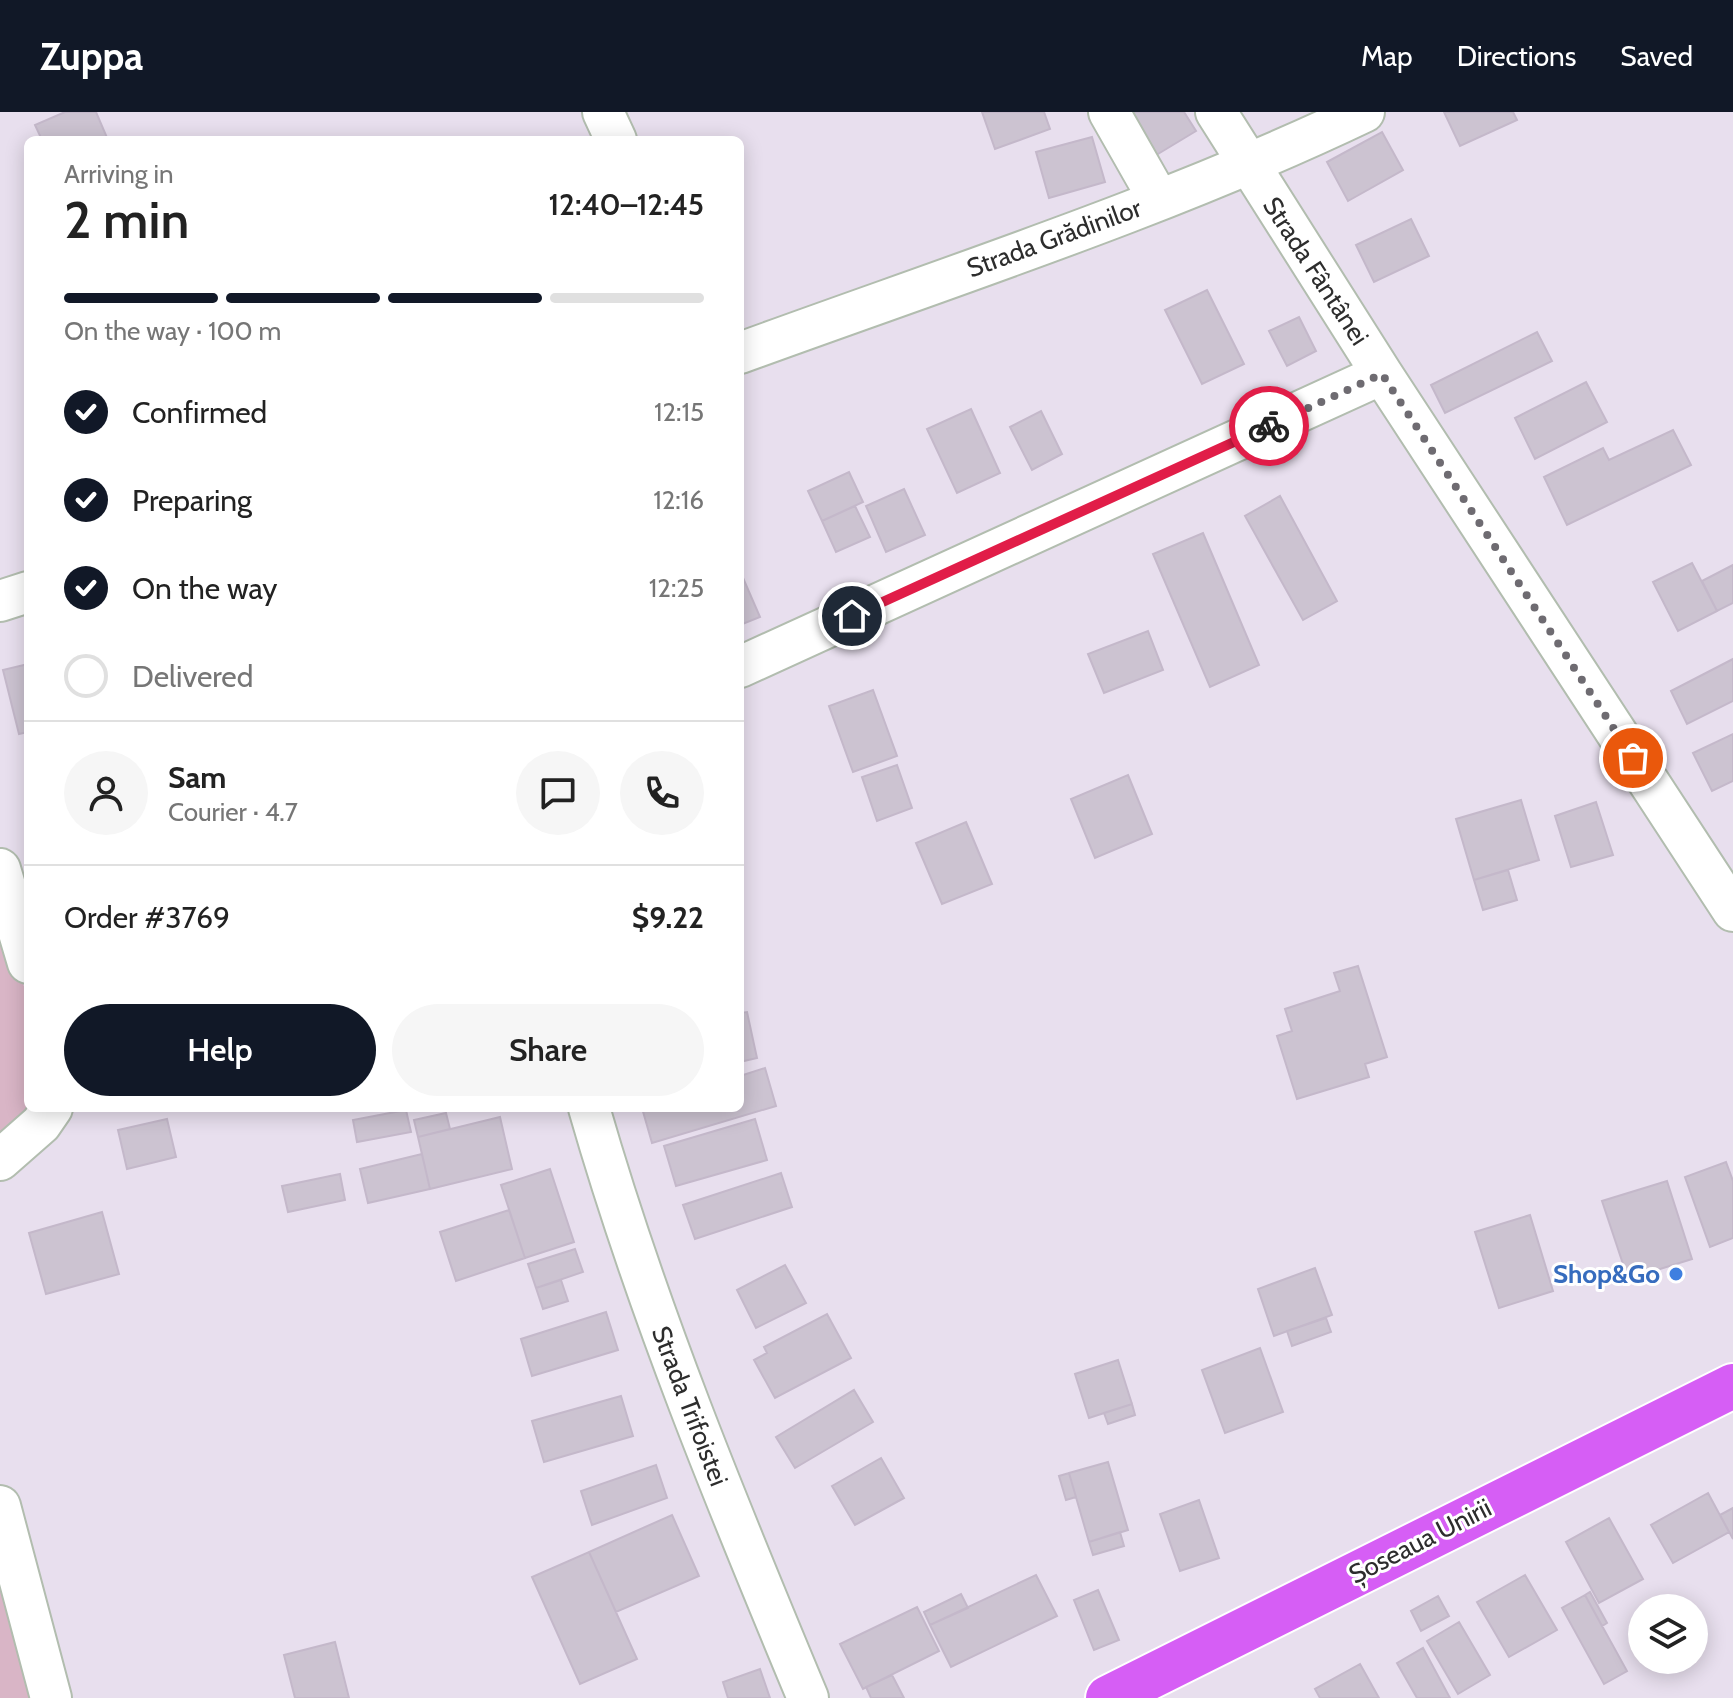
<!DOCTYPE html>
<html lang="en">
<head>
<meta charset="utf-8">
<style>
  :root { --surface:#fff; --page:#f6f6f6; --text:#222; --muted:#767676; --line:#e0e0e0; --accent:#111827 }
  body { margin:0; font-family:Cabin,sans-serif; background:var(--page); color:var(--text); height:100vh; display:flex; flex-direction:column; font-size:30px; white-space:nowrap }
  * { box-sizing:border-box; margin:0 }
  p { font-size:26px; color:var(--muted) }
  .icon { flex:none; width:44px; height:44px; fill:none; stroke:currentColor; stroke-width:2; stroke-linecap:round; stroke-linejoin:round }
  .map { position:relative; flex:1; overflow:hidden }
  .panel { position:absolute; left:24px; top:24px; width:720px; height:976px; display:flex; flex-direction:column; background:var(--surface); border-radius:12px; box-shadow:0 4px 20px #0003 }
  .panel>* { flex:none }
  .tools { position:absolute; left:1628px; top:1482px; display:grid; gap:16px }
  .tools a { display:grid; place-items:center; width:80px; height:80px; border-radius:50%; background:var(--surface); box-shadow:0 4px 20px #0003; font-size:40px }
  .pin { position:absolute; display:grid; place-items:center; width:68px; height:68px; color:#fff; margin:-34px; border:4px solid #fff; border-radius:50%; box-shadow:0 2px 8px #0007 }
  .courier { position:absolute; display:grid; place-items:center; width:80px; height:80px; margin:-40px; border:6px solid #e11d48; border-radius:50%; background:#fff; color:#222; box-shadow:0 2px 10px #0007 }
  .summary em { font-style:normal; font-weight:600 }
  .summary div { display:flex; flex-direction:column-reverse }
  .summary { display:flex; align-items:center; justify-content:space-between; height:136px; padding:0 40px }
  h1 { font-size:52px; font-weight:600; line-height:60px }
  .bar { display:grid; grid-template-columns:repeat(4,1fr); gap:12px 8px; align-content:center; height:96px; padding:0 40px }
  .bar i { height:10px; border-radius:6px; background:var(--line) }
  .bar .selected { background:var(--accent) }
  .bar p { grid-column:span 4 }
  .line { display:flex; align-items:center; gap:20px; padding:0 40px; border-top:2px solid var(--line) }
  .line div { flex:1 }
  .round { display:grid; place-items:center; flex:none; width:84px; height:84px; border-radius:42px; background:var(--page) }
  ol { padding:0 40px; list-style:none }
  li { display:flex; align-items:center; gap:24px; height:88px }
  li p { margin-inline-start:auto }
  li .icon { padding:8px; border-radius:50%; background:var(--accent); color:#fff; stroke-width:4 }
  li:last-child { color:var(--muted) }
  li i { width:44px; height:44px; border:4px solid var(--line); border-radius:50% }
  .action { display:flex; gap:16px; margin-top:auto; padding:16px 40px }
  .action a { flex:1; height:92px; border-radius:48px; background:var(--accent); color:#fff; font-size:32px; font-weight:600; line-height:92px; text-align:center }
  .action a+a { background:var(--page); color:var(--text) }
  header { display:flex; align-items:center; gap:48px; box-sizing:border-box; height:112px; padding:0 40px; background:var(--accent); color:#fff }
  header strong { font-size:38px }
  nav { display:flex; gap:44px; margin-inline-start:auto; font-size:28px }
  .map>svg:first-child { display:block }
  .cemetery { fill:#d9b5c6 }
  .building { fill:#ccc3d1; stroke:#c4b8ca; stroke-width:2 }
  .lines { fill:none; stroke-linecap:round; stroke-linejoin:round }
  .minor-casing { stroke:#b2bdaf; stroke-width:44 }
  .major-casing { stroke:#fff; stroke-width:48 }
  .minor { stroke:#fff; stroke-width:40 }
  .major { stroke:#d65ef5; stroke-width:44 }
  .done { stroke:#6e6b71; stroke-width:8; stroke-dasharray:0 14.4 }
  .route { stroke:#e11d48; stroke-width:10 }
  .shop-dot { fill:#3f7fe0; stroke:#fff; stroke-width:3 }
  .labels { text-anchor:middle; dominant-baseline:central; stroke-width:6; stroke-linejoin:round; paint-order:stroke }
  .street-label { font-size:26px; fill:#2d2d2d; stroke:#fff }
  .shop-label { font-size:26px; font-weight:bold; fill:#366cbe; stroke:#fff; text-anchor:end }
</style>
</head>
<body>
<header>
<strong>Zuppa</strong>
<nav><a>Map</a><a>Directions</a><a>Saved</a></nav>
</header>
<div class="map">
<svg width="1733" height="1586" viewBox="0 0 1733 1586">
  <rect width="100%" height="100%" fill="#e8dfee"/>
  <path class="cemetery" d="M0,783L28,890V995L0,1031Z
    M0,1412L45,1586H0Z"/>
  <path class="building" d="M65,0H96L108,28H42L35,13Z
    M982,0H1044L1050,17L995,37Z
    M1125,0H1184L1196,19L1153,45Z
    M1444,0H1513L1517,8L1460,34Z
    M1382,20L1403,58L1348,89L1327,50Z
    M1092,25L1105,70L1049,86L1036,40Z
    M1411,107L1429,144L1374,170L1356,133Z
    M1207,178L1244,252L1202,272L1165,198Z
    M1299,205L1316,239L1287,254L1269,219Z
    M1537,220L1552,249L1445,301L1431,273Z
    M1586,270L1607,310L1535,347L1515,306Z
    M971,297L1000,361L957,381L927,317Z
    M1041,299L1062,342L1032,358L1010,315Z
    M1673,318L1691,353L1567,413L1544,365L1603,336L1609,348Z
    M849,360L863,390L822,409L808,379Z
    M904,377L925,423L886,440L866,394Z
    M1280,384L1337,489L1303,508L1245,404Z
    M855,394L870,425L836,440L822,409Z
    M1203,421L1259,553L1210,575L1153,442Z
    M1692,451L1717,499L1678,519L1653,470Z
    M1733,453V491L1717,499L1702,469Z
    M740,459L760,505L740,513Z
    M1148,519L1163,558L1104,581L1088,542Z
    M1733,547V589L1687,612L1671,579Z
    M28,552V620L19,622L3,558Z
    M873,578L897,644L853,660L829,594Z
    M1733,622V669L1712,679L1693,641Z
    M897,653L912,696L877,709L862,665Z
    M1128,663L1152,722L1095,746L1071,687Z
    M1521,688L1539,748L1474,768L1456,707Z
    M1596,690L1613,743L1571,755L1555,704Z
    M966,710L992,772L942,792L916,731Z
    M1508,758L1517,788L1483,798L1474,768Z
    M1358,854L1387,945L1365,952L1369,965L1297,987L1277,924L1292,919L1285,897L1340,879L1334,861Z
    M747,900L757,946L740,950V901Z
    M765,956L776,994L652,1031L642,996H740V964Z
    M406,998L411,1020L357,1030L353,1008Z
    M446,1001L450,1017L418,1025L414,1008Z
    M500,1005L512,1057L430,1077L418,1025Z
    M167,1007L176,1045L127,1057L118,1018Z
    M755,1007L767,1048L676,1074L664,1034Z
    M422,1042L430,1077L368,1091L360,1057Z
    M1726,1050L1733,1069V1126L1710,1135L1685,1065Z
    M550,1057L574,1130L525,1146L501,1073Z
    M781,1061L792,1095L695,1127L683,1093Z
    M340,1062L345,1088L288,1100L282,1074Z
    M1667,1069L1692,1147L1628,1167L1602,1089Z
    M509,1098L525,1146L456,1169L440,1120Z
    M102,1100L119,1162L46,1182L29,1121Z
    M1530,1103L1553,1179L1499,1196L1475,1120Z
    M575,1137L583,1160L536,1176L528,1152Z
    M785,1153L806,1191L756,1216L737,1178Z
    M1315,1156L1332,1203L1274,1224L1258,1177Z
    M561,1168L568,1189L543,1197L536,1176Z
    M606,1200L618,1238L532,1264L521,1227Z
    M827,1202L851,1246L775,1286L754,1248L767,1241L764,1235Z
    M1326,1206L1331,1220L1292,1234L1287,1219Z
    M1260,1236L1283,1300L1225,1321L1202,1258Z
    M1118,1248L1132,1292L1089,1306L1075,1262Z
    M854,1278L873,1310L795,1356L776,1325Z
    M621,1284L633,1324L544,1350L532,1309Z
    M1132,1292L1135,1303L1108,1312L1104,1301Z
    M881,1346L904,1386L855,1413L832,1374Z
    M1108,1350L1128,1418L1089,1430L1069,1361Z
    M656,1353L667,1386L592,1413L581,1379Z
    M1069,1361L1076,1385L1066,1388L1059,1364Z
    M1708,1381L1729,1420L1673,1451L1651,1413Z
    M1199,1388L1219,1446L1180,1459L1160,1402Z
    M1733,1396V1427L1720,1403Z
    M672,1403L699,1464L616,1500L589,1440Z
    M1609,1406L1643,1467L1599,1491L1566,1430Z
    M1120,1420L1124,1434L1093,1443L1089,1430Z
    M589,1440L637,1547L580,1572L532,1465Z
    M1036,1463L1057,1504L951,1555L930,1513Z
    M1525,1463L1557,1518L1509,1545L1477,1490Z
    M1098,1478L1119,1528L1094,1538L1074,1488Z
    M1590,1480L1607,1511L1602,1514L1585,1483Z
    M961,1482L968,1496L930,1513L924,1500Z
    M1585,1483L1627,1559L1604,1572L1562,1496Z
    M1438,1484L1449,1504L1421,1519L1411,1499Z
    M917,1495L939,1539L863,1577L840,1532Z
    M1459,1510L1490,1563L1458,1582L1427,1529Z
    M335,1530L349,1586H295L284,1543Z
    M1423,1536L1450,1586H1417L1397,1551Z
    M1360,1552L1379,1586H1320L1315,1577Z
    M760,1557L770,1586H728L723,1570Z
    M892,1563L904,1586H871L866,1575Z"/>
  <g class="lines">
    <g class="minor-casing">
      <path id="minor" d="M603,0L616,28
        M1109,0L1159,88
        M1216,0L1382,262L1733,799
        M740,241C948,165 1165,95 1364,0
        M0,489L28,480
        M740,555L1382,262
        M0,757L28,851
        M589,996C647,1198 727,1392 808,1586
        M0,1048L41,1012L52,996
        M0,1394L51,1586"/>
    </g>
    <g class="major-casing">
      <path id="major" d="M1108,1586L1733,1274"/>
    </g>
    <use href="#minor" class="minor"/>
    <use href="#major" class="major"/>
  </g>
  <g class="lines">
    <path class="done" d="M1269,314L1382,262L1633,646"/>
    <path class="route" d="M852,504L1269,314"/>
  </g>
  <circle class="shop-dot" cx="1676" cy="1162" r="8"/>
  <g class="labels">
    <g class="street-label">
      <text transform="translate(1054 126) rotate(-20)">Strada Grădinilor</text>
      <text transform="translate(1316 159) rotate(57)">Strada Fântânei</text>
      <text transform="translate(690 1294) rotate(69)">Strada Trifoistei</text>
      <text transform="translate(1420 1429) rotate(-27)">Șoseaua Unirii</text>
    </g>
    <g class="shop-label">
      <text x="1660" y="1162">Shop&amp;Go</text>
    </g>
  </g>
</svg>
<div class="tools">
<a><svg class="icon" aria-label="layers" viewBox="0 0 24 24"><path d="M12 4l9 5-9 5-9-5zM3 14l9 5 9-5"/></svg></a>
</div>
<div class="pin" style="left:1633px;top:646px;background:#ea580c"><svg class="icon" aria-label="bag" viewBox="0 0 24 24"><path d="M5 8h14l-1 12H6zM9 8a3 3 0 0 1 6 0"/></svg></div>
<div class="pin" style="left:852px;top:504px;background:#1f2937"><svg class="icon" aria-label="home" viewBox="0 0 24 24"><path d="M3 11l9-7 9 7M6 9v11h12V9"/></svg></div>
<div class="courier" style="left:1269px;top:314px"><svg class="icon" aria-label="bike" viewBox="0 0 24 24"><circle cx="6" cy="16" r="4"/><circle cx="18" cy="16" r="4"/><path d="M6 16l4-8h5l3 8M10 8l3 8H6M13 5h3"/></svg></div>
<section class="panel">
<div class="summary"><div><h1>2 min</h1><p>Arriving in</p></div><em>12:40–12:45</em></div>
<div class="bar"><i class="selected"></i><i class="selected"></i><i class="selected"></i><i></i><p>On the way · 100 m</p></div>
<ol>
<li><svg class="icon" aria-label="check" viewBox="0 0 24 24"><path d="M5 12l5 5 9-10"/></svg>Confirmed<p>12:15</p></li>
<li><svg class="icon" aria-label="check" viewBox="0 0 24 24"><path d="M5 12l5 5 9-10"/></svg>Preparing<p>12:16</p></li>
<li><svg class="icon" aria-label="check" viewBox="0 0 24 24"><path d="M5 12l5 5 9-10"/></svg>On the way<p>12:25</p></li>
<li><i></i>Delivered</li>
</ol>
<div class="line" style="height:144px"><a class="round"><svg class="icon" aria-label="person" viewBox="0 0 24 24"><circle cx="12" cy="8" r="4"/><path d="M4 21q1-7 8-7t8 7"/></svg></a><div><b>Sam</b><p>Courier · 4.7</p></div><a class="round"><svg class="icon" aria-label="chat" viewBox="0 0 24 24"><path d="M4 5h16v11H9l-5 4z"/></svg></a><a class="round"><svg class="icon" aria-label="phone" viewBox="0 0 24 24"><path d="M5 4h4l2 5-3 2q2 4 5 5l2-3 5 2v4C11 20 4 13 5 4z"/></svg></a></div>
<div class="line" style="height:104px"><div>Order #3769</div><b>$9.22</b></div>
<div class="action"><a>Help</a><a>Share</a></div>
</section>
</div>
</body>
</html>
